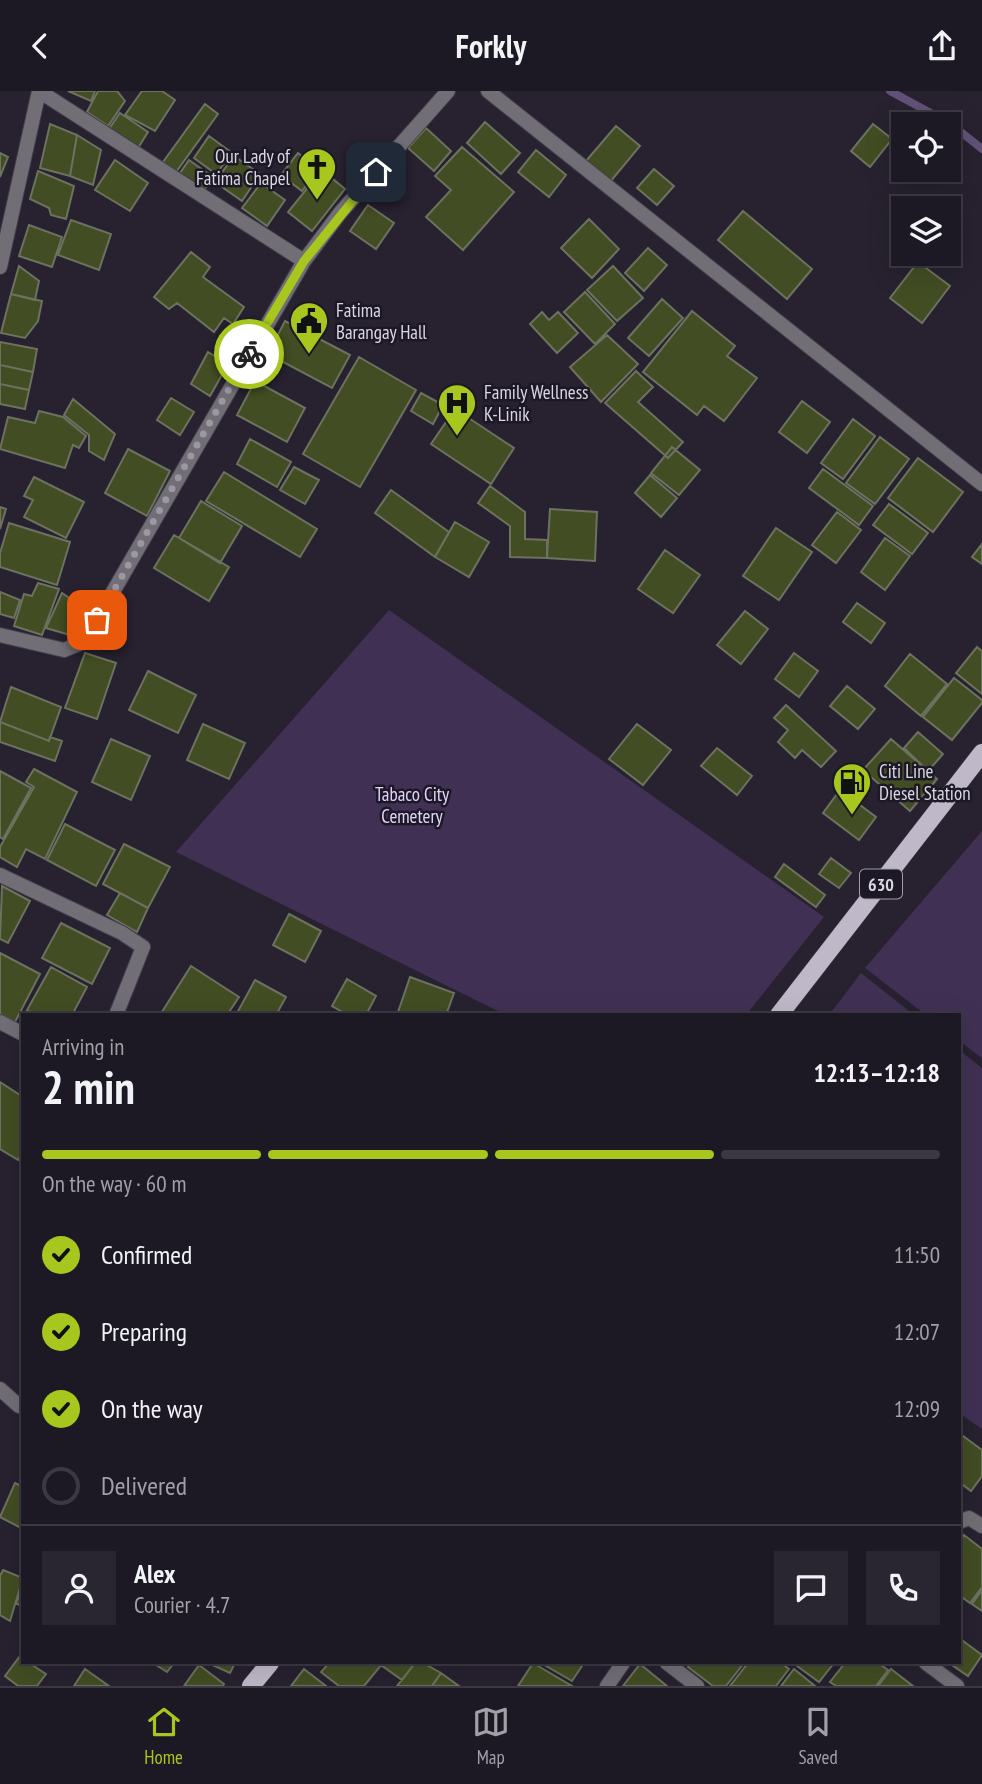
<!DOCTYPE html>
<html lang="en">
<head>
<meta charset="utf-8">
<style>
  :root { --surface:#1d1924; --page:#2a2631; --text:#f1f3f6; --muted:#a0a0a6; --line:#3b3841; --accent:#a8c71e }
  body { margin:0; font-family:"PT Sans Narrow",sans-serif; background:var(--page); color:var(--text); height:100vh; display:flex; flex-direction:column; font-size:26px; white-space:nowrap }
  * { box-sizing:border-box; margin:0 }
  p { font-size:23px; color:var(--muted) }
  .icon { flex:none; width:38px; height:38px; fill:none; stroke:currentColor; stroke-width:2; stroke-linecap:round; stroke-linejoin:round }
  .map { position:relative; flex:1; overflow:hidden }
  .sheet { position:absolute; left:21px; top:922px; width:940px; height:651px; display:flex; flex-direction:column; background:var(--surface); border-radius:0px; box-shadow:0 7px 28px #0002,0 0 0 2px var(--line) }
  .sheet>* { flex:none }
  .buttons { position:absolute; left:891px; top:21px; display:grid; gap:14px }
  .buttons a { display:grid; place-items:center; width:70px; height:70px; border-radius:0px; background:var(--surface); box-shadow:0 7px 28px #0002,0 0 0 2px var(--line); font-size:35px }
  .pin { position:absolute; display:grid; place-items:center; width:60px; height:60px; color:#fff; margin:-30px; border-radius:14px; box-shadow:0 4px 10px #0006 }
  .courier { position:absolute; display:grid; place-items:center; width:70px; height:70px; margin:-35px; border:5px solid #a8c71e; border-radius:50%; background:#fff; color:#222; box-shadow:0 2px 9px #0007 }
  .summary em { font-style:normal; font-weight:700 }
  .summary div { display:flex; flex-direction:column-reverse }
  .summary { display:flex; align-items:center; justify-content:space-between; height:119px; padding:0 21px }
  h1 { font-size:46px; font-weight:700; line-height:52px }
  .bar { display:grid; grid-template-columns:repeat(4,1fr); gap:10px 7px; align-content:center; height:84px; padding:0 21px }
  .bar i { height:9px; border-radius:5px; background:var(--line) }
  .bar .on { background:var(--accent) }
  .bar p { grid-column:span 4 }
  .line { display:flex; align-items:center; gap:18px; padding:0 21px; border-top:2px solid var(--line) }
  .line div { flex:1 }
  .round { display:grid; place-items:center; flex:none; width:74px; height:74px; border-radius:0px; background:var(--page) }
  ol { padding:0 21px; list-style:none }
  li { display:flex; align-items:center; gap:21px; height:77px }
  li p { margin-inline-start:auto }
  li .icon { padding:7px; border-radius:50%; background:var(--accent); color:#111; stroke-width:4 }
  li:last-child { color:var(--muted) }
  li i { width:38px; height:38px; border:4px solid var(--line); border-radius:50% }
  header { display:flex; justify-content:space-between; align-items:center; height:91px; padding:0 21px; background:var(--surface); font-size:32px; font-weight:700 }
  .dock { display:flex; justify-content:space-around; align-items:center; height:98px; border-top:2px solid var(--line); background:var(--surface); font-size:19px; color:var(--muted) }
  .dock a { display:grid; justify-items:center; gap:4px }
  .dock .on { color:var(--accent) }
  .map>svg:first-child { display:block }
  .green { fill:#403154 }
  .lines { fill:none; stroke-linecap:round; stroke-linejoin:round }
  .stream { stroke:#615178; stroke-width:8 }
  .building { fill:#424d23; stroke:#6c725f; stroke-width:2 }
  .minor-casing { stroke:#443e4c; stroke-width:16 }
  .primary-casing { stroke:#443e4c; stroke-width:19 }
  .minor { stroke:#716e76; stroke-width:14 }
  .primary { stroke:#beb8c8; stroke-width:18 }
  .done { stroke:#9c97a3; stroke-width:7; stroke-dasharray:0 12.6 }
  .route { stroke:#a8c71e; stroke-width:9 }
  .labels { text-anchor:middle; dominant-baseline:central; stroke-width:5; stroke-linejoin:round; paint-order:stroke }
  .shield { fill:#1d1826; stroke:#a29ea9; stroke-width:2 }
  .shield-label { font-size:18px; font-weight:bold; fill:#dbd7e1 }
  .poi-label { font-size:19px; fill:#dbd7e1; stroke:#1d1826; text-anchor:start }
  .park-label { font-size:19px; fill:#e1d3fb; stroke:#1d1826 }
</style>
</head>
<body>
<header><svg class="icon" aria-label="back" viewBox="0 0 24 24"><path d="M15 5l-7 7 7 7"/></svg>Forkly<svg class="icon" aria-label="share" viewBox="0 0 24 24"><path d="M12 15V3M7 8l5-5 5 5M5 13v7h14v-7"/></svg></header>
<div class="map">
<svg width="982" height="1595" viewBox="0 0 982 1595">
  <rect width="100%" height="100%" fill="#272130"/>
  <path class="green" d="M389,519L824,826L746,924H506L176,761Z
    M982,740V967L959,950V924H926L865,877Z
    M861,882L914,924H829Z
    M959,959L982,977V1338L959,1322Z"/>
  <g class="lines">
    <path class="stream" d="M890,0L951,33L982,58"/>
  </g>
  <path class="building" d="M68,0H95L91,10Z
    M98,0H117L125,10L108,35L87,21Z
    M142,0H162L175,9L155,40L125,24Z
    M205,13L218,23L176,81L163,71Z
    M120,22L148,41L138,57L109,38Z
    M485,31L520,62L501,83L467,52Z
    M50,33L77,44L70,85L40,77Z
    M873,33L892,48L870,76L851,60Z
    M616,35L640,55L610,91L586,70Z
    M426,37L451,60L434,80L408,57Z
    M77,44L101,59L93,94L70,85Z
    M209,45L232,62L216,83L194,67Z
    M462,56L514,101L463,159L426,126L451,99L435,85Z
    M536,59L566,84L549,106L518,81Z
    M0,62L8,66L0,86Z
    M298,62L319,78L302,100L281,84Z
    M234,65L260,83L242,110L215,91Z
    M115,69L148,92L130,120L95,99Z
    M189,69L213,86L202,102L178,85Z
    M654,78L674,95L657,114L637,97Z
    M322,79L345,98L312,140L288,121Z
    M38,80L74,95L66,128L51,124L49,117L30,108Z
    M261,92L285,109L267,135L242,117Z
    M368,114L394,132L376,158L350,140Z
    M743,120L812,178L787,208L718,149Z
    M589,128L619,158L592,187L561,157Z
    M71,129L111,143L99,179L58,164Z
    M29,134L62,146L52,176L19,165Z
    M648,157L667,174L644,200L625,182Z
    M191,161L210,176L203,186L244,216L233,233L224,227L214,241L177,212L169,218L154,206Z
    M918,171L950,195L922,232L890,207Z
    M19,175L39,190L35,209L11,203Z
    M613,175L643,207L617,230L587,199Z
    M585,201L615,233L595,253L564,221Z
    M11,203L42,210L38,230L25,247L1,242Z
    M662,208L683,227L649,265L628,247Z
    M692,220L735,255L727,265L757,287L724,330L704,315L697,324L643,281Z
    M542,221L549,229L558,221L578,242L557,262L530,233Z
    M285,230L350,264L332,297L268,263Z
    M607,244L638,273L601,311L570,276Z
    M0,251L37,258L33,281L0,274Z
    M208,261L228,273L210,305L191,293Z
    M359,266L416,299L360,396L303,363Z
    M0,274L33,281L29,299L0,293Z
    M636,280L653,296L638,311L683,351L668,367L605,312Z
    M255,290L305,317L287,351L237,324Z
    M0,293L29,299L25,318L0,313Z
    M421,302L443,314L433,333L411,320Z
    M171,307L194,321L180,344L157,329Z
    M73,308L115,343L104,369L89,360V344L64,324Z
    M802,310L830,331L807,362L779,341Z
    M455,318L514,357L491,393L431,353Z
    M39,320L63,326L86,345L79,357L73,354L65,377L0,358L8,326L35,332Z
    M853,328L875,345L843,388L821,372Z
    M880,346L909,368L875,413L846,392Z
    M250,348L291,371L277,396L237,373Z
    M672,356L700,379L679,404L651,382Z
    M128,358L170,380L147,425L105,402Z
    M918,367L963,401L933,441L888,407Z
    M294,376L319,389L305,413L280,399Z
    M823,378L873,415L859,434L809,397Z
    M224,381L317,438L300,466L206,410Z
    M650,384L677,407L661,426L635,402Z
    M34,386L84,411L66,447L24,426L33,409L24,405Z
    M490,395L525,421V448L547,449V467L510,466V435L478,412Z
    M391,399L449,441L435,466L375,422Z
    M201,410L242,435L220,472L179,447Z
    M889,413L928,442L912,463L873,434Z
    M0,416L6,418L0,438Z
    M550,418L597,421L595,470L547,467Z
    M837,421L861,439L836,472L812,454Z
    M455,431L489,451L469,486L435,466Z
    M9,432L70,451L57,494L0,476V462Z
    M776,437L812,461L779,509L743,485Z
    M174,444L229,476L209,510L154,477Z
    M885,447L910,465L885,499L861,481Z
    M982,453V473L972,466Z
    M665,459L700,484L673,522L638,498Z
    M38,492L59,498L42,544L14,535L24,503L32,505Z
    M0,501L20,509L14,527L0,523Z
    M62,502L81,515L70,544L46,537Z
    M857,512L885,532L871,552L843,531Z
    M745,520L768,538L741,573L717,554Z
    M977,556L982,560V603L956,582Z
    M85,562L116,572L97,628L65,617Z
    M794,562L818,580L799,606L775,588Z
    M910,563L947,593L921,625L885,595Z
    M148,580L196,604L178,642L129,619Z
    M954,587L982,609V612L952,649L923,626Z
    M847,595L875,618L858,638L830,615Z
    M11,596L61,616L49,650L0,631Z
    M786,614L836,660L821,676L802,659L795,667L778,651L788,639L774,627Z
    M0,631L49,650L50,646L62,650L55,670L0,651Z
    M203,633L245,652L229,688L187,669Z
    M637,633L671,659L643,694L609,668Z
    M918,641L943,663L928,680L904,657Z
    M111,648L150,665L131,709L92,691Z
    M891,648L937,688L910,720L863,679Z
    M717,657L752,685L737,704L701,675Z
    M34,678L77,701L45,768L26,758L17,776L0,766V756L34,696L26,691Z
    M0,680L31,697L3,748L0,746Z
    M840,699L876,726L859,749L823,722Z
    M65,733L115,759L96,795L47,769Z
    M124,753L170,776L148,817L103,793Z
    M831,767L851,782L839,797L819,783Z
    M784,773L825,804L816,816L775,786Z
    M2,795L30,810L8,852L0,848Z
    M120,802L148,817L137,841L107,824Z
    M289,823L321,840L305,871L273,854Z
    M61,832L110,857L92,893L42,867Z
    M0,862L40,883L15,931L0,923Z
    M191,875L239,906L227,924H160Z
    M51,876L87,896L72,924H36L27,919Z
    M410,886L454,902L446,924H397Z
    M347,888L376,905L366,924H348L332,915Z
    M255,889L286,906L276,924H236Z
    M0,991L23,1006V1061L18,1069L0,1058Z
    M959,1342L982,1359V1385L971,1400L959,1391Z
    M15,1392L23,1396V1438L0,1426Z
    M964,1444L982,1458V1496L970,1512L959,1504V1450Z
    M3,1479L23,1487L10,1530L0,1524V1485Z
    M23,1495V1516L16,1512Z
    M982,1499V1520L972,1513Z
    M959,1547L982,1564L968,1585L949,1572H959Z
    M20,1565L23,1572H29L46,1583L37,1595H18L5,1585Z
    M153,1572H174L167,1581Z
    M208,1572H235L230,1582Z
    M329,1572H383L364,1595H339L321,1581Z
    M383,1572H415L402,1589L381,1574Z
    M415,1572H423L441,1582L432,1595H397Z
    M533,1572L572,1595H518Z
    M541,1572H584L572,1590Z
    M691,1572H744L726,1595H713L688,1576Z
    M748,1572H781L789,1578L776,1595H730Z
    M793,1572H834L819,1591Z
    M845,1572H878L888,1579L876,1595H836L830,1591Z
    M640,1573L667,1595H623Z
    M199,1574L224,1593L223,1595H184Z
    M85,1578L109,1595H74Z
    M304,1578L326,1595H291Z
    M794,1578L815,1595H781Z
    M891,1578L913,1595H878Z
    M441,1582L459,1595H432Z"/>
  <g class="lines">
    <g class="minor-casing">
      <path id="minor" d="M488,0L982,393
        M304,170L340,122L448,0
        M0,176L39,0
        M0,544L64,559L84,551L304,170L39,0
        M0,784L122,842L143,856L116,924
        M0,931L23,943
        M0,1298L19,1315
        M959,1431L969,1427L982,1435
        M667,1572L697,1595
        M926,1572L957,1595
        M607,1595L623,1572"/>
    </g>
    <g class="primary-casing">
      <path id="primary" d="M779,924L982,662
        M251,1595L270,1572"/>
    </g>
    <use href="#minor" class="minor"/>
    <use href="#primary" class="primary"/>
  </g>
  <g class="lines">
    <path class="done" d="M97,529L249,263"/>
    <path class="route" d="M249,263L304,170L376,81"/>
  </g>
  <defs>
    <g id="church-pin" transform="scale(2.0125)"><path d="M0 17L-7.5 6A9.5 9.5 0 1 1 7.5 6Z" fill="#a8c71e" stroke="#1d1826"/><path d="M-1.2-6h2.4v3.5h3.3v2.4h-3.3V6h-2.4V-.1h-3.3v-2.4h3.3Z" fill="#111"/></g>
    <g id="civic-pin" transform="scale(2.0125)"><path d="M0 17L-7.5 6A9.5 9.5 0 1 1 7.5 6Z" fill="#a8c71e" stroke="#1d1826"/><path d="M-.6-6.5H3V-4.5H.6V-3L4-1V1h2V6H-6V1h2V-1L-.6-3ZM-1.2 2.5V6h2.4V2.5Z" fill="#111"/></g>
    <g id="hospital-pin" transform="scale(2.0125)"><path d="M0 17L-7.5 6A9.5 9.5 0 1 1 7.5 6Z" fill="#a8c71e" stroke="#1d1826"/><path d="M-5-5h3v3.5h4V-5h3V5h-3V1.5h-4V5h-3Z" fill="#111"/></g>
    <g id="fuel-pin" transform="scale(2.0125)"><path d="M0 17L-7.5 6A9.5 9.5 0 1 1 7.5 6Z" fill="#a8c71e" stroke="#1d1826"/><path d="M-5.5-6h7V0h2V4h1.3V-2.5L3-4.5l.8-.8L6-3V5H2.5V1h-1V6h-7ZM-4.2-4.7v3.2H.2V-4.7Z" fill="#111"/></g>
  </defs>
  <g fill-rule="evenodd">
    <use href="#church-pin" x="317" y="76"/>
    <use href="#civic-pin" x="309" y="230"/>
    <use href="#hospital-pin" x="457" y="312"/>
    <use href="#fuel-pin" x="852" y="691"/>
  </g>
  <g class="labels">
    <rect class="shield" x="860" y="778.5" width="42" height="29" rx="5"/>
    <g class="shield-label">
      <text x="881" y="793">630</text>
    </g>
    <g class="poi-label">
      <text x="290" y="65" text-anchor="end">Our Lady of<tspan x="290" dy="22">Fatima Chapel</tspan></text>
      <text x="336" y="219">Fatima<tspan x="336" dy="22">Barangay Hall</tspan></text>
      <text x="484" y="301">Family Wellness<tspan x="484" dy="22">K-Linik</tspan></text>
      <text x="879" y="680">Citi Line<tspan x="879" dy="22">Diesel Station</tspan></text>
    </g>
    <g class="park-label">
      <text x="412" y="703">Tabaco City<tspan x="412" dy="22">Cemetery</tspan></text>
    </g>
  </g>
</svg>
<div class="buttons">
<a><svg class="icon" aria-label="locate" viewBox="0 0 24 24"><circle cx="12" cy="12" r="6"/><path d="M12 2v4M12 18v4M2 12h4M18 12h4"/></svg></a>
<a><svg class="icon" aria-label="layers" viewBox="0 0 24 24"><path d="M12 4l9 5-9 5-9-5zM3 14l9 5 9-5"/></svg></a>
</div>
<div class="pin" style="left:97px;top:529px;background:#ea580c"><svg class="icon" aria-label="bag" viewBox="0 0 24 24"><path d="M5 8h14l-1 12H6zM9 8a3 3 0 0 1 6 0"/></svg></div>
<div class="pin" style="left:376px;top:81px;background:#1f2937"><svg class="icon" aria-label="home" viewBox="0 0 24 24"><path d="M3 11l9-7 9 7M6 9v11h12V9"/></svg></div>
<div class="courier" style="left:249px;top:263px"><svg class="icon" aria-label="bike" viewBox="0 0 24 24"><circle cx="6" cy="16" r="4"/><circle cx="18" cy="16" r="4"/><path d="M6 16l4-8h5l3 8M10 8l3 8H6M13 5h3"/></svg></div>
<section class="sheet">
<div class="summary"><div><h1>2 min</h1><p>Arriving in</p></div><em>12:13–12:18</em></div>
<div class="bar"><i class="on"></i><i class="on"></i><i class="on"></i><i></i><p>On the way · 60 m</p></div>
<ol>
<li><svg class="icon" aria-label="check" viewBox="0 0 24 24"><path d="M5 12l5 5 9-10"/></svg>Confirmed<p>11:50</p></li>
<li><svg class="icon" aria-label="check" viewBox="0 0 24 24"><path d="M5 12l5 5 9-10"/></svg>Preparing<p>12:07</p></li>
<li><svg class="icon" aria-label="check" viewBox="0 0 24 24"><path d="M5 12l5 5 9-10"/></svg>On the way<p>12:09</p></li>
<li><i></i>Delivered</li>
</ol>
<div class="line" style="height:126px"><a class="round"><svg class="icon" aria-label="person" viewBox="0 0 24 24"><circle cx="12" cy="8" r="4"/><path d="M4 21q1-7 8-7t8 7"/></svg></a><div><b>Alex</b><p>Courier · 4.7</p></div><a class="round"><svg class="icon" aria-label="chat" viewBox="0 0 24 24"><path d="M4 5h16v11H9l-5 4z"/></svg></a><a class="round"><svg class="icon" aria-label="phone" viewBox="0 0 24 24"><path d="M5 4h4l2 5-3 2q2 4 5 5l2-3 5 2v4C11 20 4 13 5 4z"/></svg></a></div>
</section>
</div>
<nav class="dock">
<a class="on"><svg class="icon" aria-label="home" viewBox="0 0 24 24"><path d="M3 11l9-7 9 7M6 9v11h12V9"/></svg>Home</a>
<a><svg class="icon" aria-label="map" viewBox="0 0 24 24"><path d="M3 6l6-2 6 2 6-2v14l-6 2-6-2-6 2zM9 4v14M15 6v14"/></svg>Map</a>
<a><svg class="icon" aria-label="saved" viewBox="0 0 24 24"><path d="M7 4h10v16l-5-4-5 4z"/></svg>Saved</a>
</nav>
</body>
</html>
